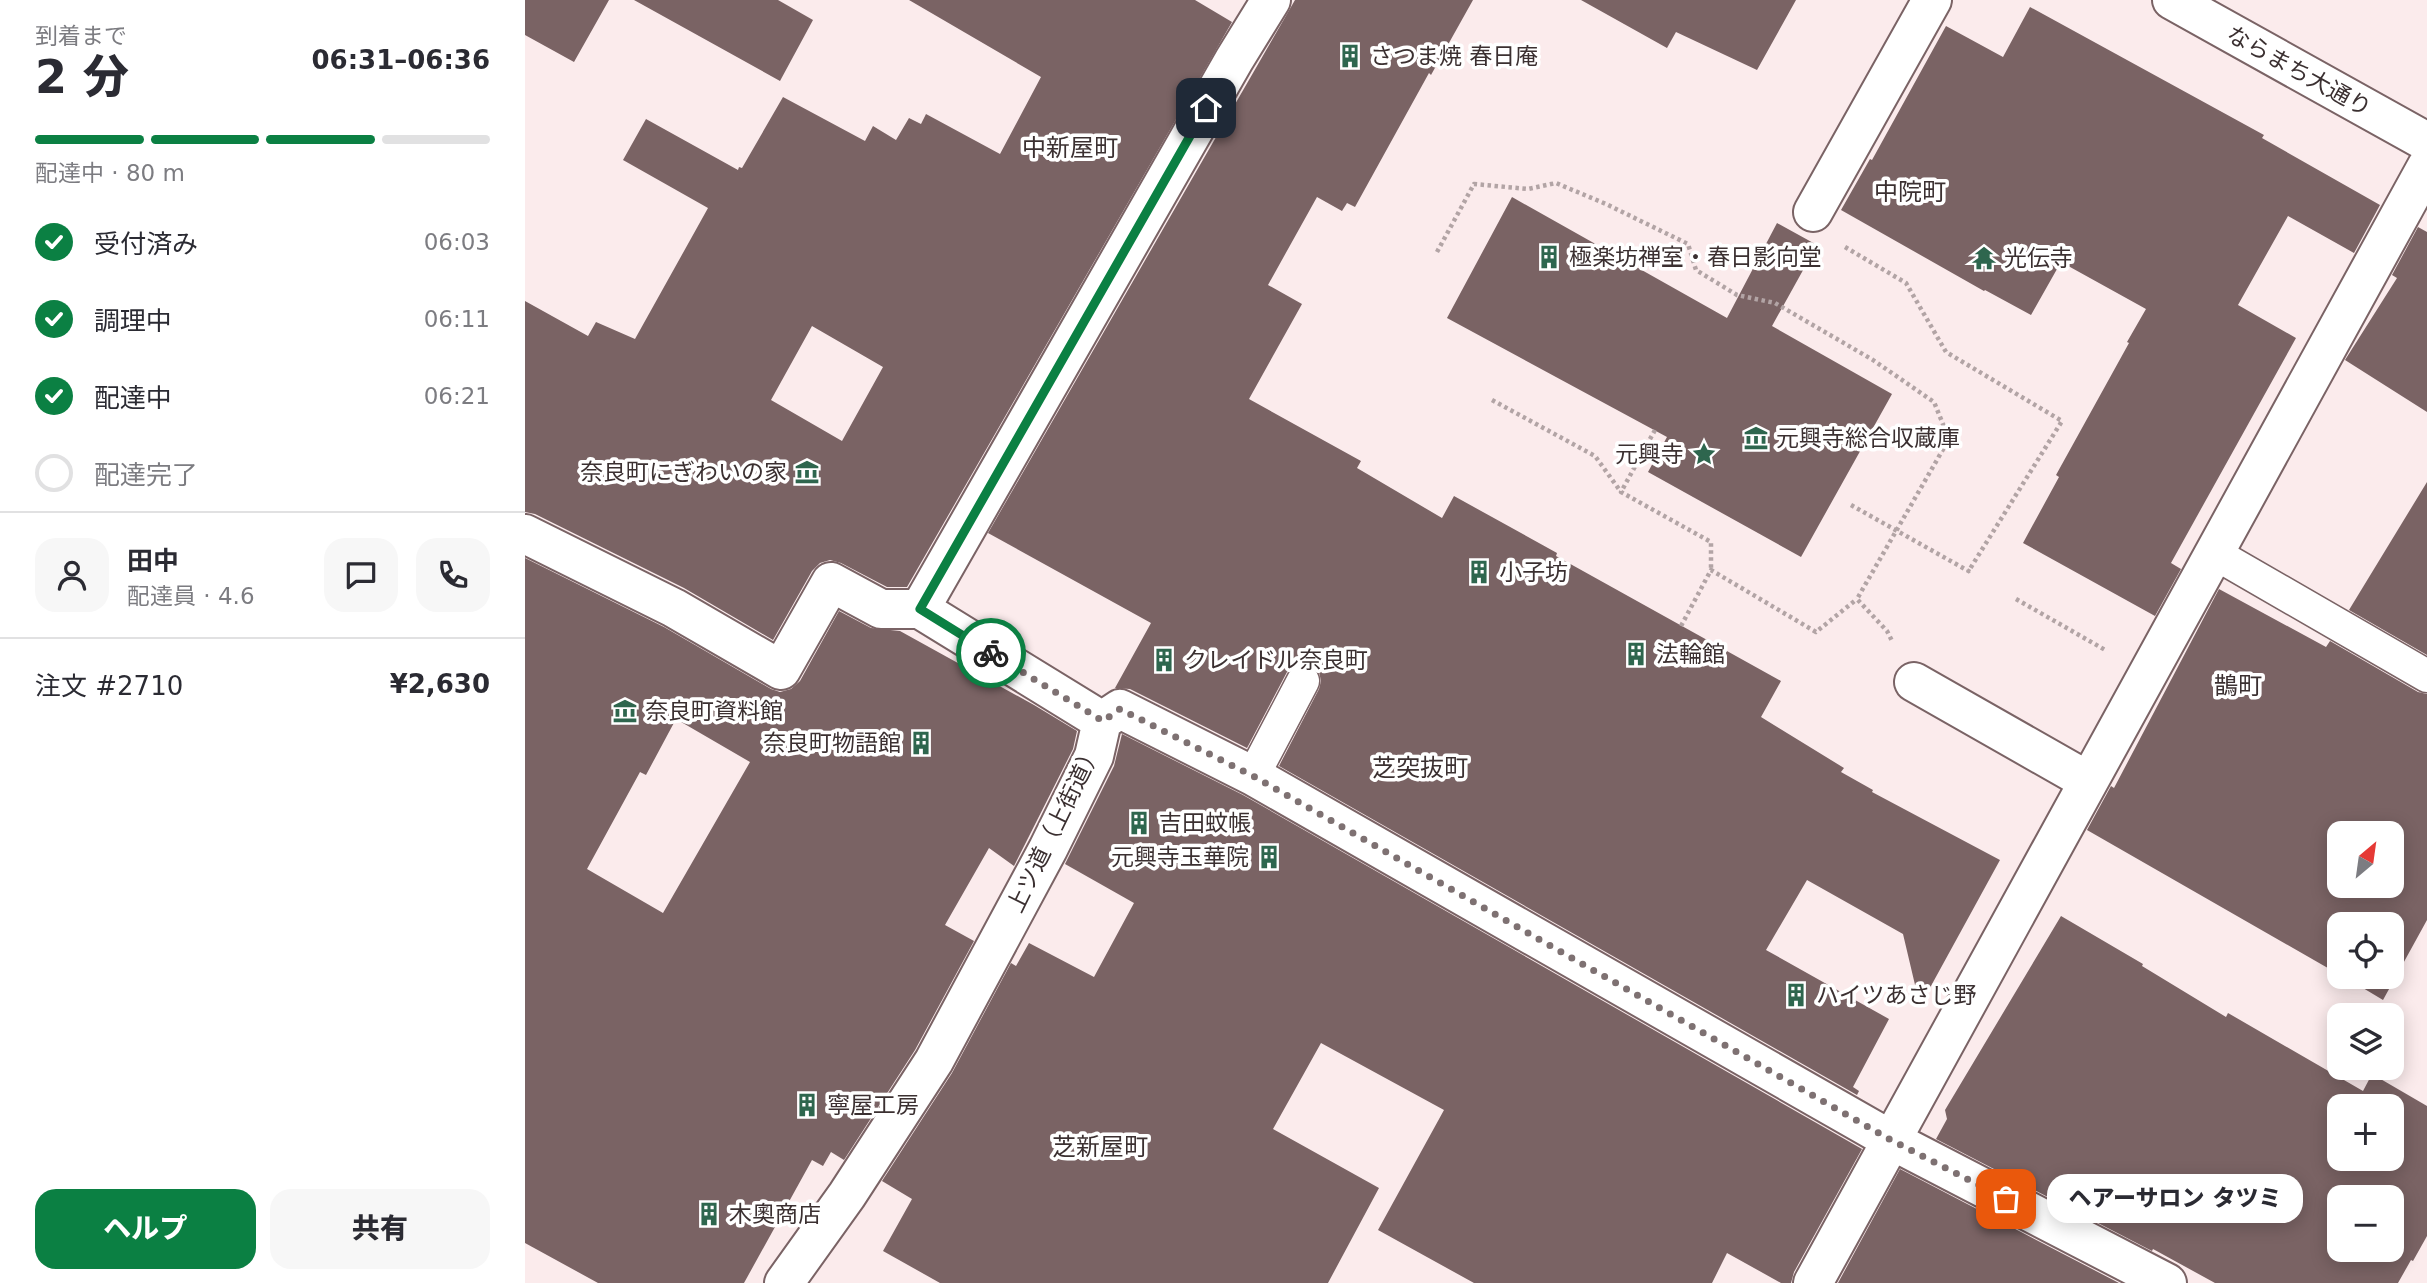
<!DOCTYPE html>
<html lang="ja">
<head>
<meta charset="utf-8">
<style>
  :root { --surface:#fff; --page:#f7f7f7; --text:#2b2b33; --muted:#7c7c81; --line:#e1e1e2; --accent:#0b8043 }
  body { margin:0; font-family:"DejaVu Sans","Noto Sans JP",sans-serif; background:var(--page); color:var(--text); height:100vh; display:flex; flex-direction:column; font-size:26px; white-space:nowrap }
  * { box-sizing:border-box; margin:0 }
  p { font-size:23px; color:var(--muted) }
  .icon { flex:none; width:38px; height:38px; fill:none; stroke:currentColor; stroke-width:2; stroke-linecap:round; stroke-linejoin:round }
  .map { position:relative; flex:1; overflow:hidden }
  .drawer { display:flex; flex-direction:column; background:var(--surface); width:525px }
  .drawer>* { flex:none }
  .needle { width:46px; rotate:29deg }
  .fabs { position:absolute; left:1802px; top:821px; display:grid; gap:14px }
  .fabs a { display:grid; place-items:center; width:77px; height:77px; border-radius:14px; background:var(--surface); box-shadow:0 4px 18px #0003; font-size:35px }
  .pin { position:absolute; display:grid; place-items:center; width:60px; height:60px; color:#fff; margin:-30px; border-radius:14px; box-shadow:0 4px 10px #0006 }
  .courier { position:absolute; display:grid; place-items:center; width:70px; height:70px; margin:-35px; border:5px solid #0b8043; border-radius:50%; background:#fff; color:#222; box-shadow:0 2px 9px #0007 }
  .bubble { position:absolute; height:49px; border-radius:21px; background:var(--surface); box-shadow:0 4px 18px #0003; font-size:23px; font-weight:800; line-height:49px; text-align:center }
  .headline em { font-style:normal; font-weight:800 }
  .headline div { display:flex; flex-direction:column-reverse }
  .headline { display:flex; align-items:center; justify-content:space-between; height:119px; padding:0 35px }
  h1 { font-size:46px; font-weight:800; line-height:52px }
  .bar { display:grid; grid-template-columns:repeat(4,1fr); gap:10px 7px; align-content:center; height:84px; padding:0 35px }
  .bar i { height:9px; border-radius:5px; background:var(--line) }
  .bar .active { background:var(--accent) }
  .bar p { grid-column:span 4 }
  .line { display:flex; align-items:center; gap:18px; padding:0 35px; border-top:2px solid var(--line) }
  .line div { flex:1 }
  .round { display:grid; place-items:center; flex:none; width:74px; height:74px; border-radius:21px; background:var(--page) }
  ol { padding:0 35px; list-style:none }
  li { display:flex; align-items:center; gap:21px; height:77px }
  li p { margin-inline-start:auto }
  li .icon { padding:7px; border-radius:50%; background:var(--accent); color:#fff; stroke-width:4 }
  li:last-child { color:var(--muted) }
  li i { width:38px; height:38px; border:4px solid var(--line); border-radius:50% }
  .action { display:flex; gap:14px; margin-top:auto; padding:14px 35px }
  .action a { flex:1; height:80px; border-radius:21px; background:var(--accent); color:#fff; font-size:28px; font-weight:800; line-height:80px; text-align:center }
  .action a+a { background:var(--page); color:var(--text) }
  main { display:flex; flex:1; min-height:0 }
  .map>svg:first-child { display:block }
  .building { fill:#7a6364; fill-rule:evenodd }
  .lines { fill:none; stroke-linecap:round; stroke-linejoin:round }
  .service-casing { stroke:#7a6365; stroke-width:35 }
  .minor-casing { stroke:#7a6365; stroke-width:42 }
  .tertiary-casing { stroke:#7a6365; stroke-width:42 }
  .path { stroke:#b2a4a5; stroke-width:4.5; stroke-dasharray:3.5 3.5; stroke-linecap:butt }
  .service { stroke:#fff; stroke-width:32 }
  .minor { stroke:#fff; stroke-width:38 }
  .tertiary { stroke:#fff; stroke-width:38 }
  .done { stroke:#7e7172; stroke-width:7; stroke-dasharray:0 12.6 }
  .route { stroke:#0b8043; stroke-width:9 }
  .labels { text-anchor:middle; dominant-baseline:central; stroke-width:7; stroke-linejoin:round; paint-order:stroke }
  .poi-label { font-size:23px; fill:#3b3031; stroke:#fff; text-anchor:start }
  .street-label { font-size:23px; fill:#3b3031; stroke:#fff }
  .neighbourhood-label { font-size:24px; fill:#3b3031; stroke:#fff }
</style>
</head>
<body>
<main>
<section class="drawer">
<div class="headline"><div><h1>2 分</h1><p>到着まで</p></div><em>06:31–06:36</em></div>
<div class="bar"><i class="active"></i><i class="active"></i><i class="active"></i><i></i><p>配達中 · 80 m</p></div>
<ol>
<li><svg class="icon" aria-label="check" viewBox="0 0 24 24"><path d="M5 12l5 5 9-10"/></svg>受付済み<p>06:03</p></li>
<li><svg class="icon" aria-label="check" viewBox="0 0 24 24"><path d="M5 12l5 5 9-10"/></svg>調理中<p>06:11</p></li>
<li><svg class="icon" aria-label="check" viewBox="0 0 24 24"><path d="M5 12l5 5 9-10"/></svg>配達中<p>06:21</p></li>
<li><i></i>配達完了</li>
</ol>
<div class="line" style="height:126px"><a class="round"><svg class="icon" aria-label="person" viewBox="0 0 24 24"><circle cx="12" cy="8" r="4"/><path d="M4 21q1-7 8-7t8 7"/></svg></a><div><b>田中</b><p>配達員 · 4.6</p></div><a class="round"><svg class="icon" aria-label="chat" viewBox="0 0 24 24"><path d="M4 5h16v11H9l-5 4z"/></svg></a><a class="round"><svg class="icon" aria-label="phone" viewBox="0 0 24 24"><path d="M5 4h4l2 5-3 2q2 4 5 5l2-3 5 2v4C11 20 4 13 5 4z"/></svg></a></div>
<div class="line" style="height:91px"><div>注文 #2710</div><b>¥2,630</b></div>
<div class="action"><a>ヘルプ</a><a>共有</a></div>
</section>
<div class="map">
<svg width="1902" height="1283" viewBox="0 0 1902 1283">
  <rect width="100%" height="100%" fill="#fbebec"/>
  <path class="building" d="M0,0H84L49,62L0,35Z
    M109,0H253L288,20L255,81Z
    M384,0H670L707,22L382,587H362L316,563L305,560L295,563L287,571L248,640L159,588L10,514L0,512V301L63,336L71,322L110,339L183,208L98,160L121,119L213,170L214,167L217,168L258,97L340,141L348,126L371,140L384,118L396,124L401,114L475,154L516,77ZM287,326L358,367L317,441L246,400Z
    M770,0H948L906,75L904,73L830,207L822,203L817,211L792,197L743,285L777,304L724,399L836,461L832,468L917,518L929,496L1032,553L1031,556L1256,681L1236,717L1319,768L1316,772L1348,790L1347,792L1475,860L1395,1006L1378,934L1282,880L1241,950L1364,1019L1328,1087L1334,1091L1332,1095L754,766L794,689L796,681L794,672L787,665L777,663L768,666L762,672L722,748L605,689L590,688L626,623L463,533Z
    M1056,0H1271L1232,70L1151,32L1142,48Z
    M1505,7L1739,135L1737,138L1855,205L1829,253L1763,216L1713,305L1771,338L1646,563L1656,569L1630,616L1498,543L1534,477L1531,475L1604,343L1602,342L1621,309L1536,262L1506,315L1460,290L1459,291L1316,210L1345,159L1347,160L1421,26L1478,57Z
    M987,197L1202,318L1252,223L1292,245L1247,326L1367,394L1276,557L1123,472L1142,437L922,318Z
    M1893,227L1902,232V412L1820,360L1872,278L1867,275Z
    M1902,482V655L1824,610Z
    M0,558L139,627L246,689L255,692L266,689L275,681L314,611L346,628L375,631L509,705L552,731L548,749L489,866L464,848L420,925L449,941L390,1050L319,1160L306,1152L298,1166L287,1160L219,1283H73L0,1243ZM151,719L225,762L138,913L62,869L115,772L121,775Z
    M1694,589L1801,647L1805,641L1893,692L1902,694V920L1858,1000L1818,976H1867V924H1815V975L1562,830L1586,786L1589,788ZM1815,833H1867V886H1815Z
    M597,734L718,795L1337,1149L1269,1272L1266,1283H1256L1202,1253L1187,1283H949L853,1230L919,1110L796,1043L748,1129L854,1188L803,1283H415L358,1251L387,1199L357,1181L427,1073L486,963L491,966L504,943L569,977L609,903L540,864L589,766Z
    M1536,916L1618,964L1617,966L1701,1017L1703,1013L1838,1091L1847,1074L1902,1106V1236L1888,1261L1886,1260L1873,1283H1690L1628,1249L1627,1251L1411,1139L1422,1119L1420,1110ZM1815,1106H1867V1158H1815ZM1815,1197H1867V1250H1815Z
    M1375,1169L1594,1283H1313Z"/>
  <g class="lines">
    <g class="service-casing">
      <path id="service" d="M1689,553L1902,676
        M728,776L778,681"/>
    </g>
    <g class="minor-casing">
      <path id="minor" d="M1288,212L1407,0
        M0,534L149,608L256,670L306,582L356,609H395
        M1389,682L1563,781
        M577,721L595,709L728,776L1366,1140L1642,1283
        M259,1283L322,1195L409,1061L523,849L569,756L577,721L395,609L709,60L746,0
        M1288,1283L1902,166"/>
    </g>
    <g class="tertiary-casing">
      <path id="tertiary" d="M1647,0L1902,142"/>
    </g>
    <path class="path" d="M1320,247L1381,283L1421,352L1537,421L1443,572
      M912,252L949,184L1003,189L1031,183L1081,204L1163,244L1171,270L1212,295L1250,303L1348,360L1409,402L1424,439L1332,599L1362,631L1367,641
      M967,400L1070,456L1096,492
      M1130,430L1096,492L1186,542V570
      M1326,505L1447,573
      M1491,599L1582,651
      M1156,626L1186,570L1291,632L1332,599"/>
    <use href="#service" class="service"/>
    <use href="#minor" class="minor"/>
    <use href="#tertiary" class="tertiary"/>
  </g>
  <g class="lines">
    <path class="done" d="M466,653L578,721L595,709L728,776L1366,1140L1481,1199"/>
    <path class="route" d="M466,653L395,609L681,108"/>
  </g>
  <defs>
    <g id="building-bare" transform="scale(1.89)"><path d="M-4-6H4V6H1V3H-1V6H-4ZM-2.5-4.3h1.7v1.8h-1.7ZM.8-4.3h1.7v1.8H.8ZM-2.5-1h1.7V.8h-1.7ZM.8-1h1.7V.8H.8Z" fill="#2e664e" stroke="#fff" stroke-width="2.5" paint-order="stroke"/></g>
    <g id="temple-bare" transform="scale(1.89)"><path d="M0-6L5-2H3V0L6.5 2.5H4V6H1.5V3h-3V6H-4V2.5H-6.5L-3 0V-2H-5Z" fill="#2e664e" stroke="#fff" stroke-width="2.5" paint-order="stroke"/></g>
    <g id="museum-bare" transform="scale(1.89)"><path d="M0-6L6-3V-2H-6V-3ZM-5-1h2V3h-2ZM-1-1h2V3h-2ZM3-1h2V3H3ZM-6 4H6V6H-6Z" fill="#2e664e" stroke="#fff" stroke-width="2.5" paint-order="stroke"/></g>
    <g id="sight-bare" transform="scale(1.89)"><path d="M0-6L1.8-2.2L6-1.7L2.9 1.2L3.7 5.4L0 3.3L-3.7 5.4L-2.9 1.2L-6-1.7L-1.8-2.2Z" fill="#2e664e" stroke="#fff" stroke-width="2.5" paint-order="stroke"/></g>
  </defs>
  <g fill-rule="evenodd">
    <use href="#building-bare" x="825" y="56"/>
    <use href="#building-bare" x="1024" y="257"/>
    <use href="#temple-bare" x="1459" y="258"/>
    <use href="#museum-bare" x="1231" y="438"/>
    <use href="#sight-bare" x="1179" y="454"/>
    <use href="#museum-bare" x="282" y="472"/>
    <use href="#building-bare" x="954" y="572"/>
    <use href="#building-bare" x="1111" y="654"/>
    <use href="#building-bare" x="639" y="660"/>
    <use href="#museum-bare" x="100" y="711"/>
    <use href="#building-bare" x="396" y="743"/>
    <use href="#building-bare" x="614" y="823"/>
    <use href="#building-bare" x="744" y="857"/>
    <use href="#building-bare" x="1271" y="995"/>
    <use href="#building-bare" x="282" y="1105"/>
    <use href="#building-bare" x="184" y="1214"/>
  </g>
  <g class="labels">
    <g class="poi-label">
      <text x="845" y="56">さつま焼 春日庵</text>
      <text x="1044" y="257">極楽坊禅室・春日影向堂</text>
      <text x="1479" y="258">光伝寺</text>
      <text x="1251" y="438">元興寺総合収蔵庫</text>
      <text x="1159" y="454" text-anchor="end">元興寺</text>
      <text x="262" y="472" text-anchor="end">奈良町にぎわいの家</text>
      <text x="974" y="572">小子坊</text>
      <text x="1131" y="654">法輪館</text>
      <text x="659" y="660">クレイドル奈良町</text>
      <text x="120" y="711">奈良町資料館</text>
      <text x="376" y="743" text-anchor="end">奈良町物語館</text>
      <text x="634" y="823">吉田蚊帳</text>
      <text x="724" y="857" text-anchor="end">元興寺玉華院</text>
      <text x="1291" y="995">ハイツあさじ野</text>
      <text x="302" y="1105">寧屋工房</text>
      <text x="204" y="1214">木奧商店</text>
    </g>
    <g class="street-label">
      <text transform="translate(1774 71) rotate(29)">ならまち大通り</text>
      <text transform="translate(529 828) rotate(-64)">上ツ道（上街道）</text>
    </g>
    <g class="neighbourhood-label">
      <text x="545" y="148">中新屋町</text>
      <text x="1385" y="192">中院町</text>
      <text x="1713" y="686">鵲町</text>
      <text x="895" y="768">芝突抜町</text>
      <text x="575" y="1147">芝新屋町</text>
    </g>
  </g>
</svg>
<div class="fabs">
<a><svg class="needle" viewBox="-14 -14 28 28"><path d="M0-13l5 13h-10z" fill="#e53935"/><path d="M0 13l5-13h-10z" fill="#7c7c81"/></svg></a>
<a><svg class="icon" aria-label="locate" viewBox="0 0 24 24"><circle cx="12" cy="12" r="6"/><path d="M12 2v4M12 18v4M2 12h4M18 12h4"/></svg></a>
<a><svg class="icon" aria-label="layers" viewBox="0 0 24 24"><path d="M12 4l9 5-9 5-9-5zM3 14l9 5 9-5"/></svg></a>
<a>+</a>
<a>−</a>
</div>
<div class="pin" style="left:1481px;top:1199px;background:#ea580c"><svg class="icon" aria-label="bag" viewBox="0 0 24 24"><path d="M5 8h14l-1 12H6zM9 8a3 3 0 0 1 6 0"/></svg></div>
<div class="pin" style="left:681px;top:108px;background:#1f2937"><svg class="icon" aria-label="home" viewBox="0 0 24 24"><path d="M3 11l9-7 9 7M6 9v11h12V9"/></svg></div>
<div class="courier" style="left:466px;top:653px"><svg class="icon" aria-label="bike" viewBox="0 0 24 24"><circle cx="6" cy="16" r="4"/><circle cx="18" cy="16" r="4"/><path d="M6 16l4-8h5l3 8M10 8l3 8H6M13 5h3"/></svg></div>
<div class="bubble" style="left:1522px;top:1174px;width:256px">ヘアーサロン タツミ</div>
</div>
</main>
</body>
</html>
